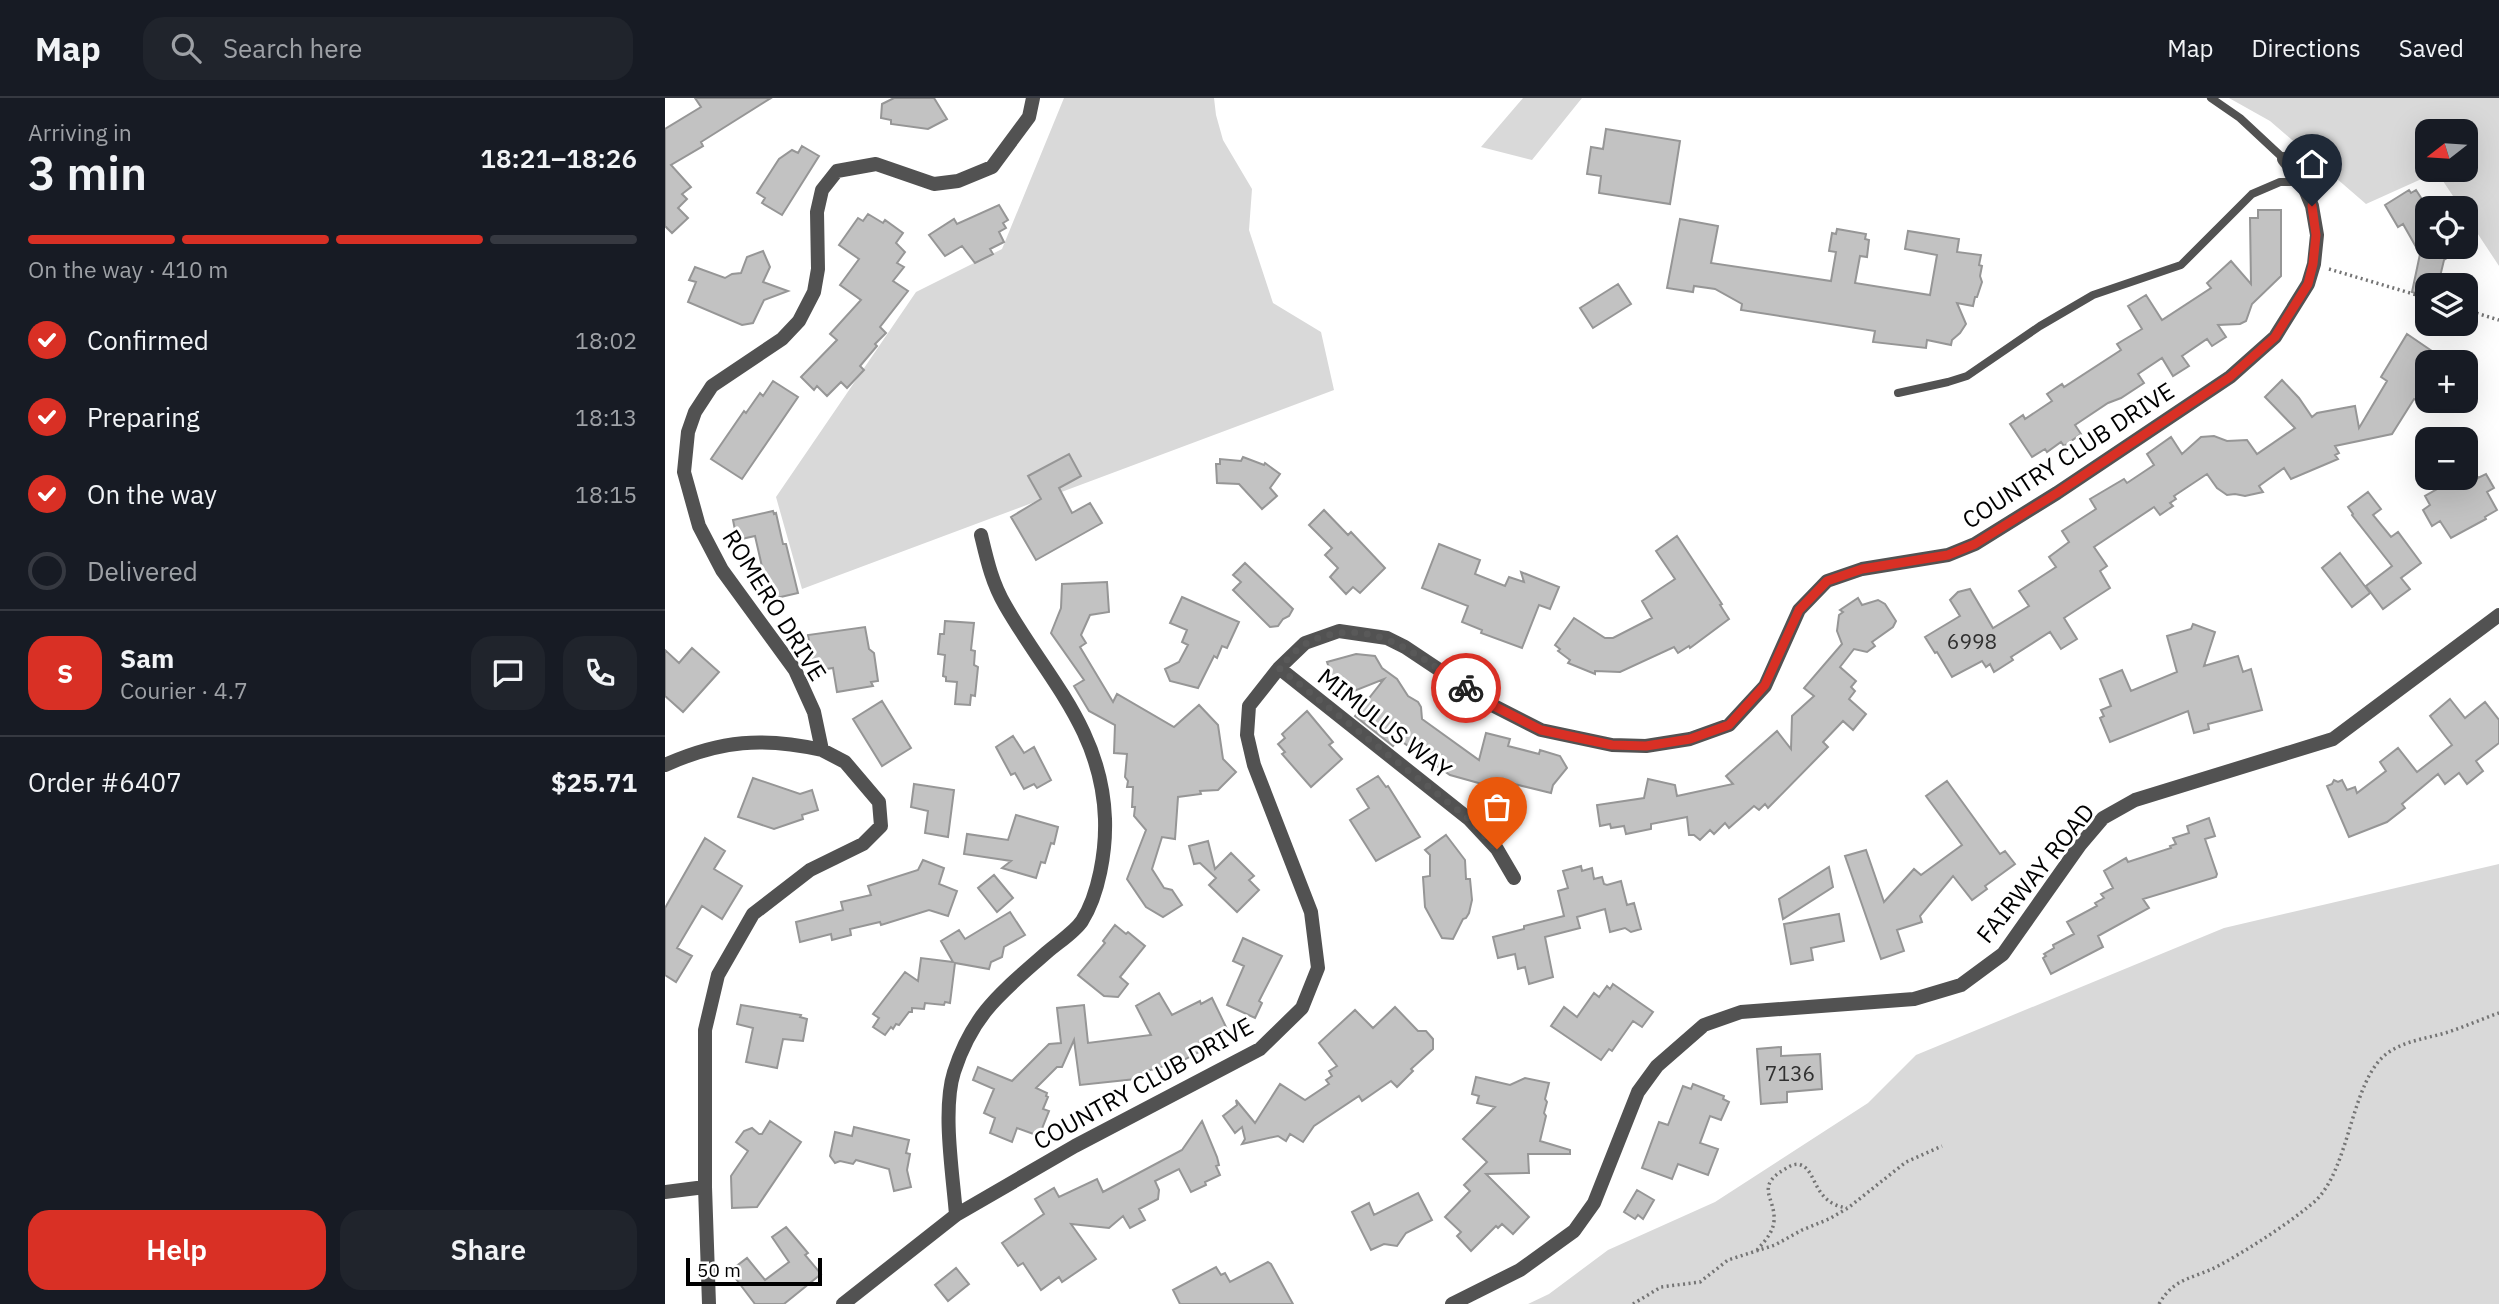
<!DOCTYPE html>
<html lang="en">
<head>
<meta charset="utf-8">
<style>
  :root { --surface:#171b24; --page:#20242c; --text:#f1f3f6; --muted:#9ea1a6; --line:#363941; --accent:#d93025 }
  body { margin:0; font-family:"IBM Plex Sans",sans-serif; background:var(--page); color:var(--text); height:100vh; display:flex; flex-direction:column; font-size:26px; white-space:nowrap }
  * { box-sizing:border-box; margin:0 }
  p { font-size:23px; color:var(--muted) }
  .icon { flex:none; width:38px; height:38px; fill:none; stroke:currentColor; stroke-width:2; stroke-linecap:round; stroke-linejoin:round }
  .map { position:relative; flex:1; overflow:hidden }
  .sheet { display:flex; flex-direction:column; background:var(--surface); width:665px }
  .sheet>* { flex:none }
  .needle { width:46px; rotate:253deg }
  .fabs { position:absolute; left:1750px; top:21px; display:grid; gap:14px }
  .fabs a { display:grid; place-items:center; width:63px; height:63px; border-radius:14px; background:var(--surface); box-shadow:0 7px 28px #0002; font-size:35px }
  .scale { position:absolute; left:21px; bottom:18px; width:136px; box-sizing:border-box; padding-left:7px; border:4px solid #000; border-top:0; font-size:19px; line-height:24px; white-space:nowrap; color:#000; -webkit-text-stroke:5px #fff; paint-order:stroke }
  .pin { position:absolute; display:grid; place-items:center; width:60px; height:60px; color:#fff; margin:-72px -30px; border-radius:50% 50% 50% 0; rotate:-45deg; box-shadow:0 0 7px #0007 }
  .pin .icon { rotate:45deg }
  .courier { position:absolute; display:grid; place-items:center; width:70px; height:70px; margin:-35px; border:5px solid #d93025; border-radius:50%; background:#fff; color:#222; box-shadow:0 2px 9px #0007 }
  .head em { font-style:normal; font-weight:600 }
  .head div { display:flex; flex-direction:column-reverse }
  .head { display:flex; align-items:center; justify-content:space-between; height:119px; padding:0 28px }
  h1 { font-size:46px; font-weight:600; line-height:52px }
  .bar { display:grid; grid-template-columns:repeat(4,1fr); gap:10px 7px; align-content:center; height:84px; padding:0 28px }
  .bar i { height:9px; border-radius:5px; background:var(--line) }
  .bar .active { background:var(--accent) }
  .bar p { grid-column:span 4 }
  .line { display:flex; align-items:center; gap:18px; padding:0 28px; border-top:2px solid var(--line) }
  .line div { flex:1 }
  .round { display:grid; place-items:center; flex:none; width:74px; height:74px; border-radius:21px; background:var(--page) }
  ol { padding:0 28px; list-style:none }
  li { display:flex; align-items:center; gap:21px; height:77px }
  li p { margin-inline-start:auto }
  li .icon { padding:7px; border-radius:50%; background:var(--accent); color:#fff; stroke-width:4 }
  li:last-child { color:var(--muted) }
  li i { width:38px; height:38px; border:4px solid var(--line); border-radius:50% }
  .button { display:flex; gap:14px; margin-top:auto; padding:14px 28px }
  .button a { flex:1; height:80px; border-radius:21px; background:var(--accent); color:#fff; font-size:28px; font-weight:600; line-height:80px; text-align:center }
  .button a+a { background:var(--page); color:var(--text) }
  header { display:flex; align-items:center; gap:42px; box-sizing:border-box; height:98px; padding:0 35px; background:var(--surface); border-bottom:2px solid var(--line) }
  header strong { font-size:33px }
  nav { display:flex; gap:38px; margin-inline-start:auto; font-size:24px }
  .search { width:490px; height:63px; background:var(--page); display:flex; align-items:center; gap:18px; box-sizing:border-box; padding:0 24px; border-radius:21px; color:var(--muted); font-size:26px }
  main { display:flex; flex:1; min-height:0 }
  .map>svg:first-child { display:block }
  .green { fill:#d9d9d9; fill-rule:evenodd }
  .building { fill:#c2c2c2; stroke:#969696; stroke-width:2 }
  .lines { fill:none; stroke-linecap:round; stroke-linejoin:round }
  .path { stroke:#747474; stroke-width:3.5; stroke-dasharray:2 3.5; stroke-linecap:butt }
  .service { stroke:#525252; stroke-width:8 }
  .minor { stroke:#525252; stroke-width:14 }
  .done { stroke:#595959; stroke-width:7; stroke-dasharray:0 12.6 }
  .route { stroke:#d93025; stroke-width:9 }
  .labels { text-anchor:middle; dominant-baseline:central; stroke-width:6; stroke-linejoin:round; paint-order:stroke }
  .number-label { font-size:21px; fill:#303030 }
  .street-label { font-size:24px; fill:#000; stroke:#fff }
</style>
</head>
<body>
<header>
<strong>Map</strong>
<div class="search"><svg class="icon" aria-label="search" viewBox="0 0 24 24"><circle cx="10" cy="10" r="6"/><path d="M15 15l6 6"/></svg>Search here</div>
<nav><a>Map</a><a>Directions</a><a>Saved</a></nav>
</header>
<main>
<section class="sheet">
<div class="head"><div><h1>3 min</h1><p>Arriving in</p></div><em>18:21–18:26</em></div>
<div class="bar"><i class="active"></i><i class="active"></i><i class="active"></i><i></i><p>On the way · 410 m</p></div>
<ol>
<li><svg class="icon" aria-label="check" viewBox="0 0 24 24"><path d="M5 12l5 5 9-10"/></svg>Confirmed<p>18:02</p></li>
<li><svg class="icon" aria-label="check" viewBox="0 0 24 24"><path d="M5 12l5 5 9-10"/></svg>Preparing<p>18:13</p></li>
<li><svg class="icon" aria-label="check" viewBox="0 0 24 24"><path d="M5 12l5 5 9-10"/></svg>On the way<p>18:15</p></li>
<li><i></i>Delivered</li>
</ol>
<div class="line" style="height:126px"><b class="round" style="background:var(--accent);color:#fff">S</b><div><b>Sam</b><p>Courier · 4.7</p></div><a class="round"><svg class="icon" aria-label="chat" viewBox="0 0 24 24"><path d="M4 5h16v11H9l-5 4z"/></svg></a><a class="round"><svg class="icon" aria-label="phone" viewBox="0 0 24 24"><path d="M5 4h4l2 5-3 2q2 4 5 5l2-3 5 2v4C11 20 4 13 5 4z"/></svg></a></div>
<div class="line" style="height:91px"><div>Order #6407</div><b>$25.71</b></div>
<div class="button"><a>Help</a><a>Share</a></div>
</section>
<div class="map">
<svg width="1834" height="1206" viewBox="0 0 1834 1206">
  <rect width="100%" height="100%" fill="#fff"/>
  <path class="green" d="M399,0H549L551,17L558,42L587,91L584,132L608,205L656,234L669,292L137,491L111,399L251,194L337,151Z
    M858,0H917L867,62L816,49Z
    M1564,0H1834V168L1801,118V110H1796L1772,74L1701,106L1605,23ZM1801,33V72H1762V33Z
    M1834,766V1206H863L884,1196L943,1152L1050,1104L1203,1005L1251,957L1559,830Z"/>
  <path class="building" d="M30,0H106L36,44L38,48L6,67L26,89L17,96L22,101L13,110L23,120L7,135L0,128V31L36,9Z
    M229,0H269L282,21L263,31L226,26V22L216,20L217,6Z
    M941,31L1015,43L1005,106L934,95L936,78L922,76L926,49L938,51Z
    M137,48L154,58L117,117L97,105L100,100L92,95L114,61L127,52L133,55Z
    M1744,92L1746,95L1751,92L1762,109V149H1799L1779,162L1773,187H1762V198L1747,194L1755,156L1738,126L1733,129L1720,107Z
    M334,107L343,122L338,125L341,130L334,134L339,144L325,151L328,156L310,165L297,148L280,158L264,137L289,121L292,126Z
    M1593,112H1616V178L1587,206L1581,223L1575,226L1553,227L1561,239L1547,248L1542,241L1517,258L1524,268L1508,278L1497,260L1473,276L1479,285L1456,300L1443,305L1410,327L1416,336L1399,348L1396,344L1382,354L1380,351L1367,359L1345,326L1358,317L1360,321L1387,303L1382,296L1397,286L1399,289L1456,252L1452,246L1477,231L1463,208L1481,197L1497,222L1546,190L1542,185L1566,163L1586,186L1585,120H1593Z
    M203,116L218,125L220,122L238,135L231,145L240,154L232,165L239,169L228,183L243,193L215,229L221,235L210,246L212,248L195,268L199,272L182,290L176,284L162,298L152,288L149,292L136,279L172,242L165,236L196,202L175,187L194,161L174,147L193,120L198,123Z
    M1015,121L1053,128L1046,165L1166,183L1171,154L1164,153L1167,135L1171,136L1172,131L1201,136L1200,141L1204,142L1202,159L1195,158L1190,185L1265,197L1272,157L1240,151L1243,133L1294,141L1292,154L1316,157L1314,167L1317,168L1315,178L1317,184L1312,199H1310L1308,208L1292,205L1301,226L1295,235L1287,242L1286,247L1262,242L1261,250L1208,244L1210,233L1076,212L1077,206L1050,191L1029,188L1028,194L1002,190Z
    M98,153L105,169L98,184L123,193L99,202L88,225L77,227L23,204L31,184L24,182L30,169L60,180L67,176L76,175L82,159Z
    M953,186L966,206L928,230L915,210Z
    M1742,236L1783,264H1762V297L1756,293L1751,302L1749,301L1727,336L1670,348L1674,355L1670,357L1673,361L1626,381L1619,370L1594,388L1598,394L1580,398L1570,396L1562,397L1552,390L1542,376L1509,398L1511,401L1505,405L1508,408L1495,417L1489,409L1429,449L1442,468L1435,473L1445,490L1399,520L1412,541L1396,551L1385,534L1346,559L1348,562L1329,574L1325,566L1321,569L1317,563L1287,579L1272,554L1270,555L1260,539L1295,518L1285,502L1293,494L1305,491L1328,530L1364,508L1354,493L1391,469L1384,459L1404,444L1397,433L1431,411L1425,401L1459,381L1462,385L1489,367L1482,356L1506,339L1517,356L1536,339L1549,338L1562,343L1582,342L1592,356L1630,330L1600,299L1617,282L1634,300L1647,319L1652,315L1690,308L1694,330L1722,283L1716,279Z
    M108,283L133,299L77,381L46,361L79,313L81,315L95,295L98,298Z
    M404,356L416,378L394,390L407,415L425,405L437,425L371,462L346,419L376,401L363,378Z
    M578,359L599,367L600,365L615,376L605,390L612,398L597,411L574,386L552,385L551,366H555V361L576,363Z
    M1808,370L1813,380L1821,376L1829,390L1822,394L1832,412L1820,419L1821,421L1786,440L1775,423L1767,428L1758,412L1765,407L1760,398L1792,380H1801V375Z
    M1703,394L1716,411L1708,417L1726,439L1733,434L1756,465L1736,480L1745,491L1718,511L1701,488L1727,468L1687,417L1688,416L1683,409Z
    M659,412L683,437L686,434L720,470L695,495L688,489L681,496L665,479L673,470L660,457L667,450L644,427Z
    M108,413L109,416L111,415L118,446H121L133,495L107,501L103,485L101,486L90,438L72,442L68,422Z
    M1012,438L1057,506L1055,507L1064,521L1025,550L1024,548L1013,555L1009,549L955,574L930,573V576L903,565L905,562L893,553L895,551L890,547L909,520L940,540H948L987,520L977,503L1010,481L991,453Z
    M774,446L815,462L810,476L840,488L844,479L859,484L856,474L894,489L885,511L874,507L857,550L816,535L817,532L797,524L803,508L757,490Z
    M1675,455L1705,495L1687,509L1657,470Z
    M580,465L628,511L624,518L618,521L613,528L605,529L568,492L576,484L568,477Z
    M442,484L444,514L425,517L416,537L421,545L415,549L448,604L452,596L509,629L534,607L553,627L558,661L571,674L553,692L535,693L536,696L513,699L510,741L497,739L487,771L499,790L507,792L517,807L498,819L481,809L462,781L481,732L469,718L470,709H467L468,689H462L463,683L460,679L462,656L449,655L450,627L424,613L409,588L419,582L386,535L396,510L397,486Z
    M517,499L574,524L562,550L557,548L552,560L549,558L533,590L505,583L500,571L514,564L523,547L517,544L522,532L505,525Z
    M1193,500L1197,507L1213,502L1220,506L1231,523L1228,529L1207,544L1210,548L1202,554L1189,551L1175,569L1191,583L1186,589L1190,593L1184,601L1201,616L1188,632L1178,623L1158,644L1163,649L1103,710L1100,706L1094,712L1089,708L1064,730L1060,725L1049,736L1045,732L1035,742L1029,737H1024L1022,719L986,726V731L961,736L959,728L946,730L945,726L935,728L932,707L979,700L983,681L1010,687L1012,698L1068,686L1061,678L1112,633L1126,651L1127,618L1149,598L1139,590L1177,546L1172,533L1174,517L1178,514L1175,512Z
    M280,523L309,525L306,552L310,553L309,567L313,569L310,598L306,597L305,607L290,606L292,584L281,583V579L278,578L280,557L273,556L275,536H279Z
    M1528,526L1550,534L1539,568L1573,558L1578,574L1586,571L1597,612L1543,626L1544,631L1529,635L1523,613L1445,644L1435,620L1439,618L1436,612L1446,608L1435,581L1457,572L1466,593L1512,574L1502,538L1526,531Z
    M200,529L204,551L209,555L213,583L206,584L208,588L172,594L168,570L149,573L143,537Z
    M27,550L54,574L18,614L0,598V552L14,565Z
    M691,556L710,558L717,570L732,581L743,598L753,604L756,609L757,621L814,662L821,635L845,641L843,648L874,656L875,652L895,658L902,670L888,687L886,695L837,683L835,691L785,677L733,641L728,648L690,618L719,581L684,595L681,586L671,590L662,564Z
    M1785,601L1800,620L1820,604L1834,622V645L1811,663L1818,673L1802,686L1794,675L1780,686L1773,676L1737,706L1740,710L1722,724L1684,739L1662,688L1667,686L1669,682L1673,684L1677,682L1682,692L1690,689L1692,695L1721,673L1715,664L1733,650L1752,674L1787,647L1765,618Z
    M217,603L246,650L217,668L188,621Z
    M642,613L668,644L664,647L677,661L646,689L617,656L620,654L613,646L620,640L617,636Z
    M348,638L359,655L369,649L386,682L372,690L369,686L359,691L350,675L346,677L331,649Z
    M713,678L721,689L723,688L755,739L711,763L685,722L704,710L692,691Z
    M88,680L135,696L147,692L153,712L137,717L138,721L109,731L73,719Z
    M1282,683L1335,756L1340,753L1350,766L1320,788L1322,791L1307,802L1288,778L1255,818L1257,824L1232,832L1239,853L1216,861L1180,758L1201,752L1219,804L1249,771L1256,777L1297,747L1261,698Z
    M249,686L289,692L283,739L260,735L263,713L246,709Z
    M351,717L393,729L389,746L386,745L380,765L376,764L371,780L337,770L346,763L299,756L302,736L343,742Z
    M1544,720L1550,738L1540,741L1552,776L1551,779L1478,801L1484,810L1433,838L1438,849L1386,876L1378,860L1381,858L1379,856L1389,850L1388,847L1409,836L1402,824L1432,808L1430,805L1439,800L1436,796L1448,790L1439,773L1461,760L1463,764L1506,750L1505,748L1511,746L1508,740L1524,735L1522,728Z
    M781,737L800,762L801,781H805L807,802L804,815L801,820L798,821L788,841L777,840L760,809L758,779L765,778V757L760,752Z
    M40,740L60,753L49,771L77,788L57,821L37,808L12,850L27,858L11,884L0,877V810Z
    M543,743L550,771L566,755L589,778L584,782L594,792L572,814L544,787L551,780L535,765L529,766L524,748Z
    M258,762L279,770L274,786L292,793L283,818L264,812L216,827L215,824L185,831L186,837L167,842L166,836L135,844L131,824L178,812L176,804L206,797L203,788L253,772Z
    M916,768L917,773L927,770L929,781L937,779L939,786L942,787L956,783L962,807L969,805L976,831L966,834L960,830L945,834L940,811L912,819L915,830L880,839L888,879L864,886L860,869L853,871L850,856L833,860L828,839L859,831V828L899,818L893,793L903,790L898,773Z
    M1164,769L1168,789L1118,821L1114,801Z
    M329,777L348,800L332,814L313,790Z
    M345,814L360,837L339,849L337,859L326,864L324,871L290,865L285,905L280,904L279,907L260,905L259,911L247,910V914H244L234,927L231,926L228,931L226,929L220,937L208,929L214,920L208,916L240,874L253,883L256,860L288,864L276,843L294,832L300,841Z
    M1174,816L1179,843L1146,850L1148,862L1126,866L1119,826Z
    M450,827L461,836L463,834L480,848L455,879L463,886L453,899L439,898L413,877L440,845L438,843Z
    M578,840L617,858L594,903L597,905L590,920L562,907L579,868L568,863Z
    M948,886L988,914L977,929L968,923L947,953L944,951L936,962L886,928L899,909L912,919L929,895L934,899L942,888L945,891Z
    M494,895L507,917L535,903L536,906L547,900L562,931L533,946L536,953L517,963L514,962L491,971L479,973L480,980L415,987L409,942L397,969H392L371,990L382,995L381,998L383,999L378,1011L384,1013L374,1038L352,1030L347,1044L325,1035L330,1020L319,1015L329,991L308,982L313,969L347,983L384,946L396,945L392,910L419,907L423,945L486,937L471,908Z
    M76,907L136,917L135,919L142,921L138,943L118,941L112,970L81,964L88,930L72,926Z
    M730,909L753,933H761L768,941V951L746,971L748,973L732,989L726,983L697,1003L694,998L649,1028L638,1044L625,1036L621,1043L613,1038L577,1046L580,1041L577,1029L570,1035L558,1018L572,1007L571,1002L590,1025L615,986L640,1002L664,986L661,982L667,978L664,973L672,968L654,945L690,912L708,930Z
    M1116,949V958L1155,956L1157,991L1122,994V1004L1096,1006L1092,951Z
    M811,979L845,987L860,980L884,985L880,1001L882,1004L879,1015L881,1018L875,1043L905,1052V1056H863L864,1075L821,1076L864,1119L848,1136L837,1126L833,1130L831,1128L806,1153L792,1138L796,1134L780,1119L805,1093L799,1087L822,1064L798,1041L830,1009L812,1005L814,998L807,996Z
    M1028,986L1059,998L1058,1001L1064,1004L1056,1022L1045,1018L1035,1045L1053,1051L1043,1077L1013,1066L1007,1081L977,1070L994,1024L1003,1027L1018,988L1026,991Z
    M105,1023L136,1044L92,1109L67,1110L66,1078L83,1053L71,1044L79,1033L87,1030L94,1036H97Z
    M537,1023L552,1059L554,1067L551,1068L555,1077L540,1084L541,1087L526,1094L514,1071L490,1083L494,1092L493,1101L474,1111L480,1122L465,1130L458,1118L444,1130L406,1126L431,1161L397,1184L394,1179L376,1192L358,1165L353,1168L337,1145L379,1116L370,1101L389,1090L394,1099L432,1081L438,1094L517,1052Z
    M189,1029L244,1042L241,1055L245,1056L242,1072L246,1089L229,1093L224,1071L191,1062L188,1066L175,1063L170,1065L165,1058L170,1034L187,1038Z
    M972,1092L989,1102L978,1121L973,1117L970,1121L959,1114Z
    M753,1095L767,1122L741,1135L732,1148L719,1146L706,1152L687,1114L704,1105L709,1117Z
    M121,1129L143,1155L140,1157L156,1176L119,1206H90L65,1173L82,1160L100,1182L124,1164L107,1139Z
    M603,1164L606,1166L628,1206H515L508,1192L551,1169L556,1177L560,1175L565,1184Z
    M291,1170L304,1186L283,1203L270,1187Z"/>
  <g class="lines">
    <path class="path" d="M1664,171L1762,200
      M1801,212L1834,222
      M1092,1152C1099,1144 1108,1135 1109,1123C1111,1100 1089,1089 1120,1071C1125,1068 1130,1065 1136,1067C1152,1073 1148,1105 1182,1110
      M968,1206L996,1189L1035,1184L1063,1162L1110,1147L1137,1132L1164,1121L1183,1110L1241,1064L1277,1048
      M1494,1206C1510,1178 1530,1181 1555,1167C1587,1149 1620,1128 1648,1105C1686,1073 1685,980 1724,954C1743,941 1768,940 1789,932C1804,927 1819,920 1834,915"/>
    <path class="service" d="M1546,0L1575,20L1619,61
      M1233,295L1283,284L1302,278L1375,228L1428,197L1516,167L1587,96L1615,84H1637"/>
    <path class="minor" d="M614,570L804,721L832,751L849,780
      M0,667C56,642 98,639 157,652
      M0,1094L40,1089
      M291,1117C288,1077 277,1012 289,974C308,915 337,894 381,855C392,845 409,835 417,823C434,796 441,753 440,721C437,631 381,579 340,507C327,485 322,462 316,437
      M44,1206L40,1089V932L53,877L88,816L145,772L198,746L216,728L214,704L180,664L157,652L149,614L130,572L57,472L34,428L19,374L23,334L30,314L47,288L117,241L134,223L149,194L153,171L152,114L157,92L172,73L211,66L269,86L293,83L327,69L364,19L368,0
      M178,1206L291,1117L410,1048L595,951L637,910L653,870L646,814L589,667L582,637L584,608L614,570L640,545L674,533L722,540L740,549L827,607L876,632L947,647L981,648L1025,641L1064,627L1100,588L1134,512L1162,483L1197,471L1283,457L1310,446L1392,395L1565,279L1610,239L1643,186L1649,166L1652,137L1647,108L1637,84L1619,61
      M787,1206L855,1172L909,1133L929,1105L973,994L992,968L1039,927L1076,914L1249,901L1296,887L1338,856L1415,747L1438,720L1470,702L1668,641L1834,517"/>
  </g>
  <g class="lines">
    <path class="done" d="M801,590C752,557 704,514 642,545C632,550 622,562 614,570L804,721L832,751"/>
    <path class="route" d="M801,590L827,607L876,632L947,647L981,648L1025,641L1064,627L1100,587L1134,512L1162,483L1197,471L1283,457L1310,446L1392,395L1565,279L1610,239L1643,186L1648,166L1651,137L1647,108"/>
  </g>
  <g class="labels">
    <g class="number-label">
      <text x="1307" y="543">6998</text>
      <text x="1125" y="975">7136</text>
    </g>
    <g class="street-label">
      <text transform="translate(1403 357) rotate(-33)">COUNTRY CLUB DRIVE</text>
      <text transform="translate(110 507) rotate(58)">ROMERO DRIVE</text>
      <text transform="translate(720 625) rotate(38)">MIMULUS WAY</text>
      <text transform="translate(1370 775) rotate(-51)">FAIRWAY ROAD</text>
      <text transform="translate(478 985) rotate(-29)">COUNTRY CLUB DRIVE</text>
    </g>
  </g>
</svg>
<div class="fabs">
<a><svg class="needle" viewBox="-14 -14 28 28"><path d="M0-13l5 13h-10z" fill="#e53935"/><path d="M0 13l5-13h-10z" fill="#9ea1a6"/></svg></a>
<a><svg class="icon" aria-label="locate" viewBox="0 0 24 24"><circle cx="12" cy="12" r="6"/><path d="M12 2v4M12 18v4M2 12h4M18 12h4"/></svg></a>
<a><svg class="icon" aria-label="layers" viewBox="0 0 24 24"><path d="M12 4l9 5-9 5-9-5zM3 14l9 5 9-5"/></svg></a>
<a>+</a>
<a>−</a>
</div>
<div class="scale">50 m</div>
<div class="pin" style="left:832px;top:751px;background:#ea580c"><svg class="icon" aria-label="bag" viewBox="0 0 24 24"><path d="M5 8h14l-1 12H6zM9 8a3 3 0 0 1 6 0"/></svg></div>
<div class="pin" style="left:1647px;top:108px;background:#1f2937"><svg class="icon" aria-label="home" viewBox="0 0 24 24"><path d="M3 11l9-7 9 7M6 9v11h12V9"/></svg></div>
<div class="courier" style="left:801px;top:590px"><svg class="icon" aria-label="bike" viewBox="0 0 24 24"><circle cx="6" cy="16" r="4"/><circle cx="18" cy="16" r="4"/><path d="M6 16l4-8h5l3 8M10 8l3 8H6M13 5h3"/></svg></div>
</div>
</main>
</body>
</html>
